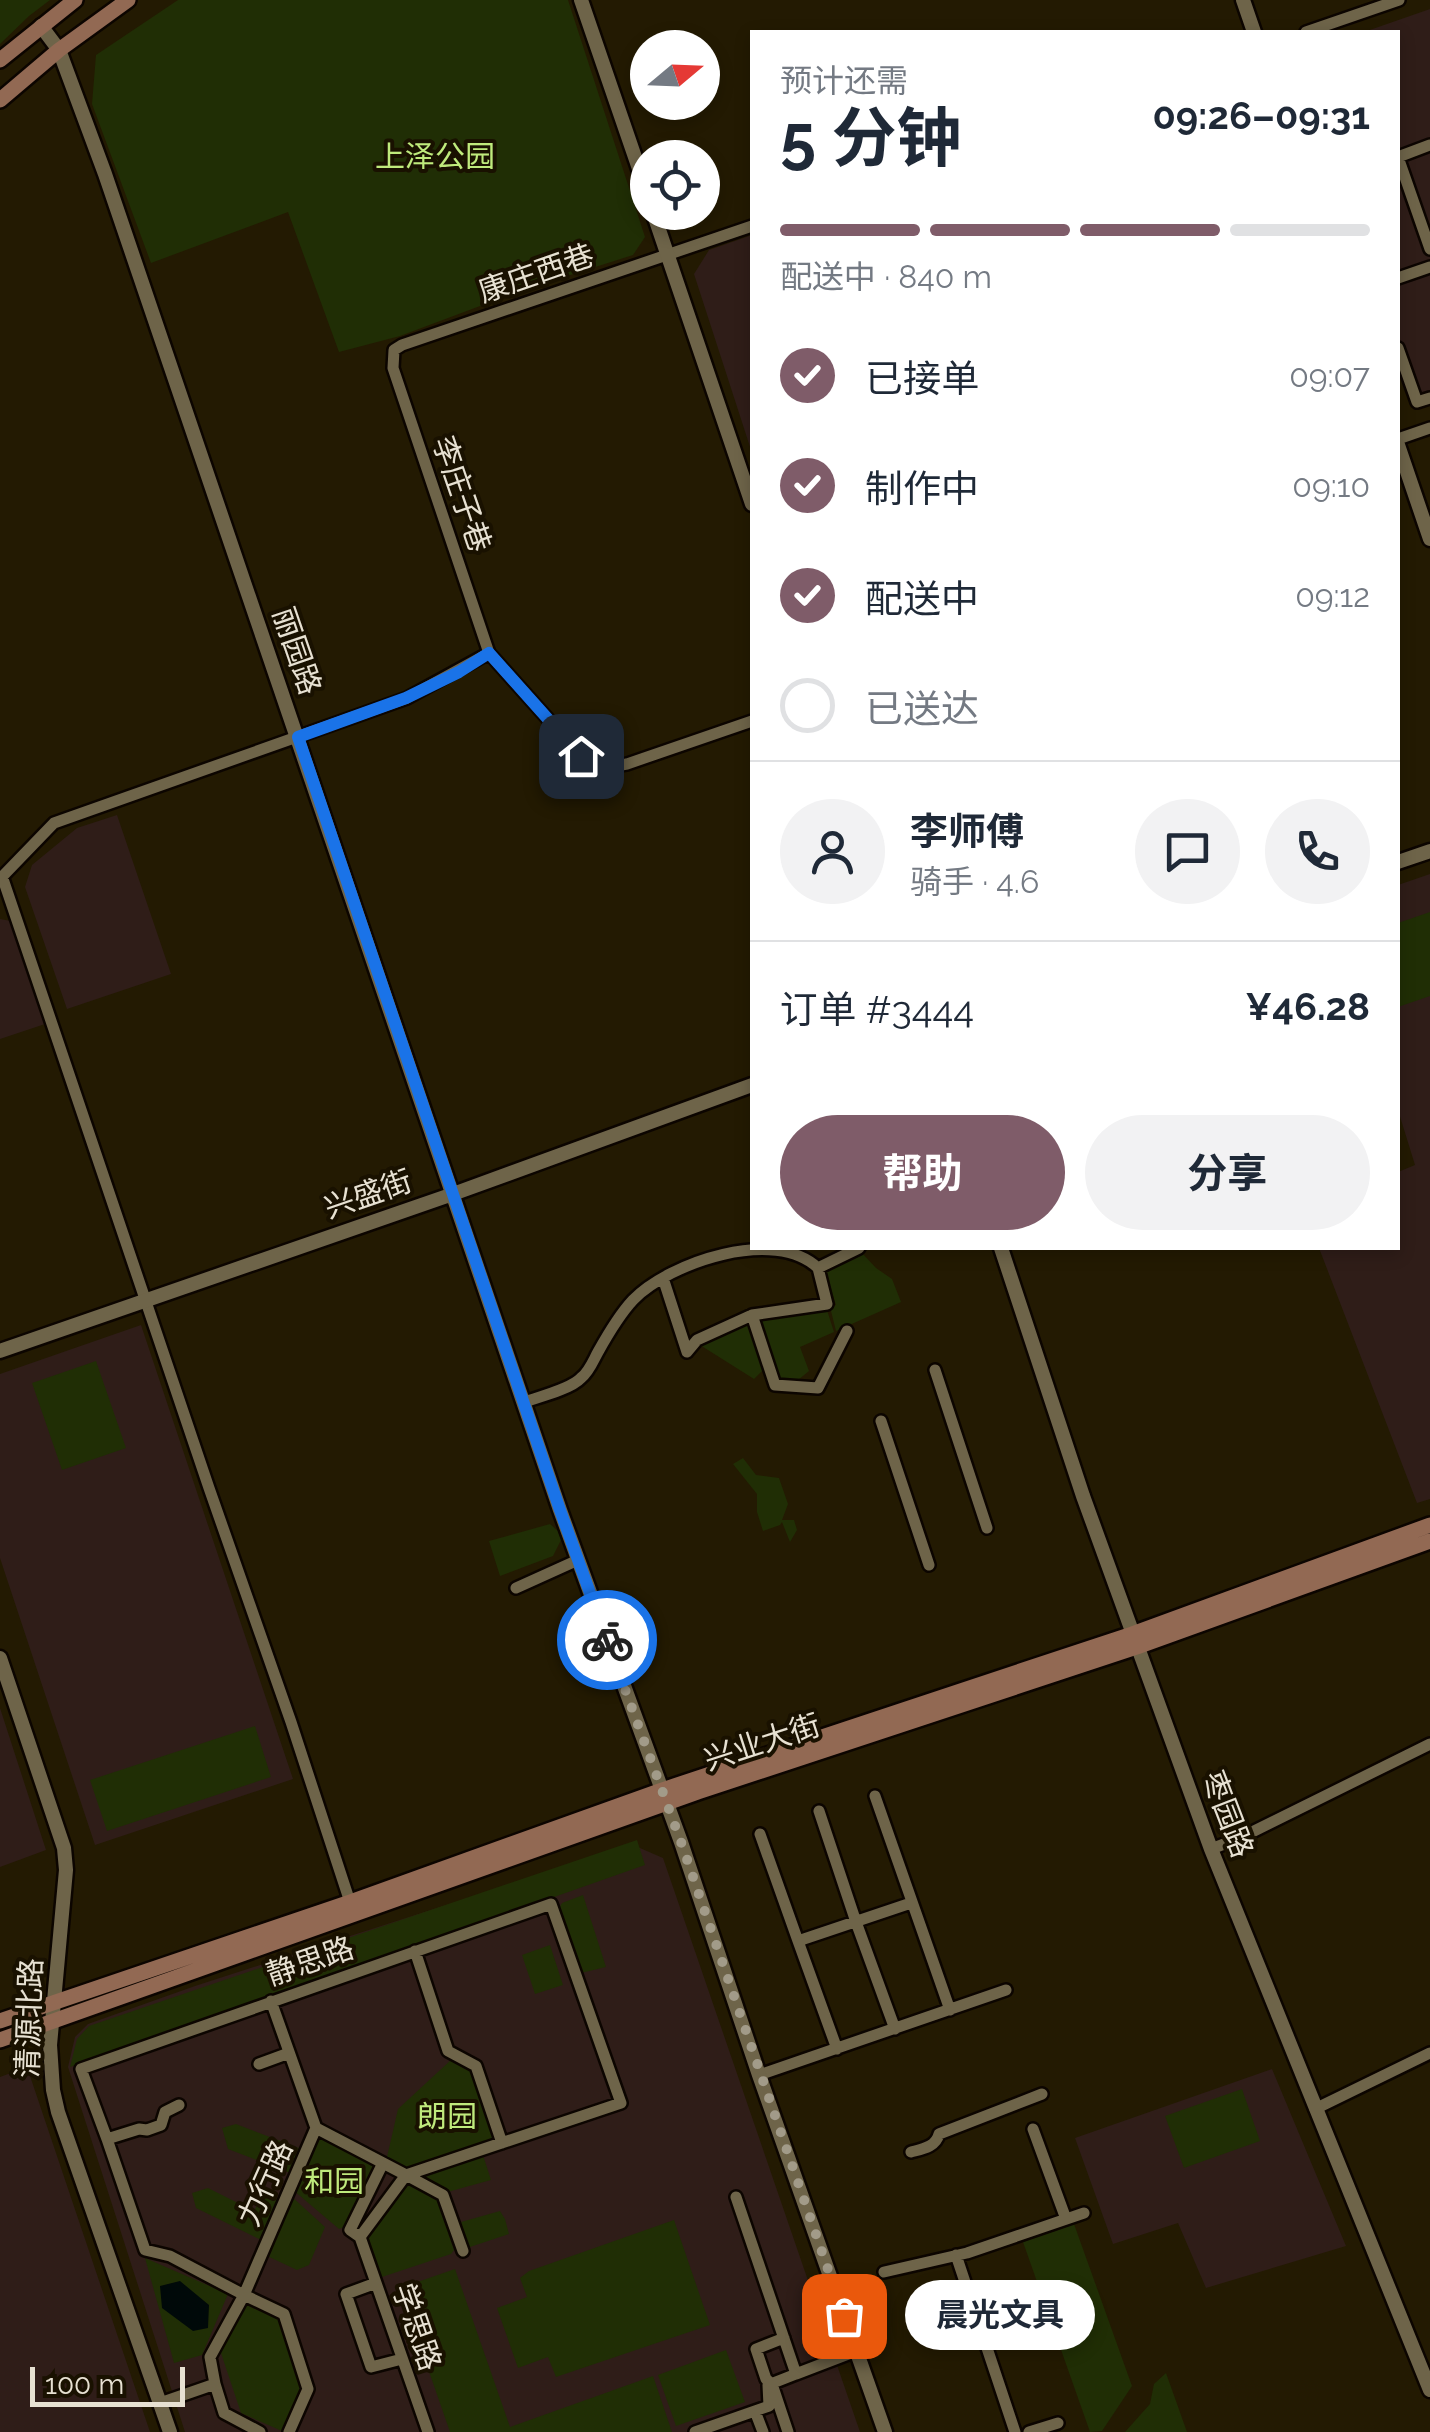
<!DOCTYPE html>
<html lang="zh">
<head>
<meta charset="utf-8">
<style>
  :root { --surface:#fff; --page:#f2f2f3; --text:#1f2937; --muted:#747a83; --line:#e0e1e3; --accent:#7f5c69 }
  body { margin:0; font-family:Raleway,"Noto Sans SC",sans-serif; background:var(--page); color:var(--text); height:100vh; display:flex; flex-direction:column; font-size:38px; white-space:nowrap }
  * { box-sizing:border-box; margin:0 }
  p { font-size:32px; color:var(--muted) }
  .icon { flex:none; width:55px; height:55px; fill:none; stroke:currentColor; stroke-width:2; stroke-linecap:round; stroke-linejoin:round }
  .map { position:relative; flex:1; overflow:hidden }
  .sheet { position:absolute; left:750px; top:30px; width:650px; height:1220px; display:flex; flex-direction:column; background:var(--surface); border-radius:0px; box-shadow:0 5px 15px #0003 }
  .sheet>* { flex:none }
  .needle { width:65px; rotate:71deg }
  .controls { position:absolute; left:630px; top:30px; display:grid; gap:20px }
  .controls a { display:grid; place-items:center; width:90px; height:90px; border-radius:50%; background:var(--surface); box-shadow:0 5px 15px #0003; font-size:50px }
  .scale { position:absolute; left:30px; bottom:25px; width:155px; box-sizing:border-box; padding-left:10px; border:5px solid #e7e1d2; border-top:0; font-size:28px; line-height:35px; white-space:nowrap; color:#e7e1d2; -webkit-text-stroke:8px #191100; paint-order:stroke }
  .pin { position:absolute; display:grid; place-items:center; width:85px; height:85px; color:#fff; margin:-42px; border-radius:20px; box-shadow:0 5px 15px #0006 }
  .courier { position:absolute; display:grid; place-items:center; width:100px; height:100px; margin:-50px; border:8px solid #1a73e8; border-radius:50%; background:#fff; color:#222; box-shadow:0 2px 12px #0007 }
  .bubble { position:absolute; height:70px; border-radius:35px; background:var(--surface); box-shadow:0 5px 15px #0003; font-size:32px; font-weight:700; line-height:70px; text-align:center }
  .headline em { font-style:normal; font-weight:700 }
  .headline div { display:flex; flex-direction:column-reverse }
  .headline { display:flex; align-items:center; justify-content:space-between; height:170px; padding:0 30px }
  h1 { font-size:65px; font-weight:700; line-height:75px }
  .bar { display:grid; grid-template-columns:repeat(4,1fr); gap:15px 10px; align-content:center; height:120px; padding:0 30px }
  .bar i { height:12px; border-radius:8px; background:var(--line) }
  .bar .current { background:var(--accent) }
  .bar p { grid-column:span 4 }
  .line { display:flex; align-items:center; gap:25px; padding:0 30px; border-top:2px solid var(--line) }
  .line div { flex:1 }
  .round { display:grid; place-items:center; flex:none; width:105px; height:105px; border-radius:52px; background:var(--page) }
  ol { padding:0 30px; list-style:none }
  li { display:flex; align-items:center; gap:30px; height:110px }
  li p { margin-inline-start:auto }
  li .icon { padding:10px; border-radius:50%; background:var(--accent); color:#fff; stroke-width:4 }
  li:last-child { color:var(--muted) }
  li i { width:55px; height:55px; border:5px solid var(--line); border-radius:50% }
  .primary-button { display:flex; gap:20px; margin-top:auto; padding:20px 30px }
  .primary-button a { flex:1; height:115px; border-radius:60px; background:var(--accent); color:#fff; font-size:40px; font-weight:700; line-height:115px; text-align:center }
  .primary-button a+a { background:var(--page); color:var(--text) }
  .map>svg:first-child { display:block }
  .education { fill:#2f1d18 }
  .green { fill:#202e05 }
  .water { fill:#000909 }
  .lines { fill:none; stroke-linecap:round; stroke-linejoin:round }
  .minor-casing { stroke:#0c0500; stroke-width:16 }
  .tertiary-casing { stroke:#0c0500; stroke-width:19 }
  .secondary-casing { stroke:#0c0500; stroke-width:20 }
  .minor { stroke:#6e6449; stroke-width:11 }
  .tertiary { stroke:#6e6449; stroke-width:14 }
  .secondary { stroke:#926953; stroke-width:15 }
  .done { stroke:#a29b89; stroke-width:10; stroke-dasharray:0 18 }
  .route { stroke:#1a73e8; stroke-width:12 }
  .labels { text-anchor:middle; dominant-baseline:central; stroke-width:8; stroke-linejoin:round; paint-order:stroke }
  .park-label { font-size:30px; fill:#bfea7c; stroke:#191100 }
  .street-label { font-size:30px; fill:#e7e1d2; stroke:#191100 }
</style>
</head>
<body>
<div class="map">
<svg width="1430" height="2432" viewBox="0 0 1430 2432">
  <rect width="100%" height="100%" fill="#231a02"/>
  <path class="education" d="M1430,9V402L1412,407L1398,366V32H1364Z
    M752,235V453L694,274L709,250Z
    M117,815L171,974L67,1009L25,887L32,865L77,828Z
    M1430,874V1499L1417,1503L1319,1248H1398V1172L1415,1165L1398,1110V885Z
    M0,919L11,921L45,1024L0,1039Z
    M141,1325L293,1779L95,1845L0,1558V1374Z
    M0,1708L46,1850L0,1867Z
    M633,1845L663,1858L860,2432H185L68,2067L75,2037L88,2024L195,1986Z
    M27,2067L150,2432H0V2077Z
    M1272,2069L1346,2246L1206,2288L1178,2223L1113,2244L1075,2138Z"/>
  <path class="green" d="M0,0H50L29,16L0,44Z
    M178,0H568L645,237L633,255L517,292L400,336L339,352L288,212L151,263L92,104L96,55Z
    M1430,912V996L1398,1007V923Z
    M862,1253L876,1268L892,1279L901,1302L836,1331L830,1307L836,1305L825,1271Z
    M826,1307L834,1332L800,1347L809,1371L798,1380L779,1378L757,1317Z
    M748,1319L765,1368L754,1379L700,1345L716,1334Z
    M96,1361L126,1448L62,1470L32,1383Z
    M743,1458L756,1475L779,1478L788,1504L782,1520H794L797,1530L790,1542L782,1522L780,1525L763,1531L757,1512V1494L733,1464Z
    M550,1524L558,1531L561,1540L553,1556L500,1576L489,1541Z
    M255,1726L271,1777L107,1831L90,1780Z
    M637,1840L645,1865L70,2067L77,2039L89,2026Z
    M583,1895L606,1967L581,1973L559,1908L562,1903Z
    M550,1945L563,1985L535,1994L522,1955Z
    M452,2059L472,2069L497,2140L406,2170L387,2157L398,2109Z
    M1242,2089L1260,2141L1184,2168L1165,2116Z
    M236,2124L304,2150L295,2175L228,2149L222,2128Z
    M319,2136L378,2165L349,2225L339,2229L293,2190Z
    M482,2152L491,2180L444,2193L422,2181V2175Z
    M407,2180L438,2201L454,2250L451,2254L379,2278L366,2238Z
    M208,2188L254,2211L264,2192L283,2202L263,2241L196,2208L192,2193Z
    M290,2195L325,2227L309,2265L297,2270L265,2255Z
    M500,2211L505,2219L509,2234L467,2248L461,2222Z
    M674,2220L710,2325L556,2377L548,2357L518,2368L497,2308L527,2297L520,2278L529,2271Z
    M1074,2224L1132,2386L1102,2431L1090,2432L1023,2242Z
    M145,2258L228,2294L202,2355L174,2363Z
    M455,2269L510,2427L653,2376L672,2432H450L400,2288Z
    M247,2302L282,2321L304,2391L282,2431L241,2413L218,2344Z
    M726,2350L745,2402L676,2426L658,2375Z
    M1166,2373L1187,2432H1125L1150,2404L1154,2384Z"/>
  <path class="water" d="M180,2281L209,2305L208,2328L193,2331L162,2308L160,2286Z"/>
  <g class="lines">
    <g class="minor-casing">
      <path id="minor" d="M1306,32L1399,0
        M1430,145L1398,157L1430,249
        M752,226L402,345L394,350L393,368L489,653L581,756C597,767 608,768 627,764L752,721
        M1398,278L1430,267
        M1398,348L1417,402L1430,398
        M1398,439L1430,428
        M2,876L209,1488L291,1722L350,1902
        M0,879L54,823L407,698L489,653
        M663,1278L687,1352
        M752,1315L827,1304L818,1268
        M687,1352L697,1340L752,1315L775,1385L818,1388L847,1331
        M935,1370L987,1528
        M524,1402C539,1397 571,1389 581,1378C589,1372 593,1361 598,1352C608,1334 619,1315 633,1300C670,1262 775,1227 818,1268L859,1248
        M881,1421L929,1565
        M516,1588L578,1560
        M875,1796L950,2010
        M819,1811L856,1922L895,2029
        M760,1834L798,1941
        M1211,1849L1240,1838L1430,1744
        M415,1951L448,2051L476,2066L502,2143
        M271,2001L316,2128
        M837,2049L798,1941L911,1903
        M259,2064L289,2053
        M759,2075L1006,1990
        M179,2105L165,2112L161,2125L147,2130L139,2129L107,2139L145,2250L170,2256L244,2295L316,2128L406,2175L360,2237
        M1315,2109L1430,2053
        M1033,2129L1066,2219
        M107,2139L81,2069L551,1904L621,2103L406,2175L443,2195L463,2251
        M911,2152C922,2149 936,2147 939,2134L1042,2094
        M383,2163L350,2230L360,2237L428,2432
        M736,2197L796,2374L856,2351
        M956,2255L1015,2432
        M884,2272L967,2253L1084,2213
        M376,2283L346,2294L371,2367L402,2359
        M784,2338L756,2349L766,2379L772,2384L788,2432
        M160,2403L215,2384
        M755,2411L763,2432
        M260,2432L224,2413L215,2384L210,2357L244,2295L284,2314L308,2389L289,2432
        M695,2432L769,2406L768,2385L796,2374
        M1029,2432L1058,2423"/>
    </g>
    <g class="tertiary-casing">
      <path id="tertiary" d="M581,0L648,195
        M1243,0L1254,32
        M41,26L59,50L105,174L560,1510L681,1842L759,2075L885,2432
        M653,212L752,504
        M1398,445L1430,539
        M1398,862L1430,851
        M1001,1248L1083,1496L1211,1849L1430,2390
        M0,1351L453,1194L752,1085
        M0,1658L64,1848L66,1870L50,2045L53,2090L58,2112L170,2432"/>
    </g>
    <g class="secondary-casing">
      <path id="secondary" d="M0,60L75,0
        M0,100L59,50L128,0
        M0,2021L350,1902L662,1790L1132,1634L1430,1525
        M0,2040L698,1792L1137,1647L1430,1541"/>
    </g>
    <use href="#minor" class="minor"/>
    <use href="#tertiary" class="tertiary"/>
    <use href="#secondary" class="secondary"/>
  </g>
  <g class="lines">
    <path class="done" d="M607,1640L681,1842L844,2316"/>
    <path class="route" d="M581,756L489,653L459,672L406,698L298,737L560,1510L607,1640"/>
  </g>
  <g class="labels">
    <g class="park-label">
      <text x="435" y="156">上泽公园</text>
      <text x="447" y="2116">朗园</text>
      <text x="334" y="2181">和园</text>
    </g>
    <g class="street-label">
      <text transform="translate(536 273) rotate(-19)">康庄西巷</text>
      <text transform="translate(462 494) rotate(71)">李庄子巷</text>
      <text transform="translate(297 651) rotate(71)">丽园路</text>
      <text transform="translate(368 1194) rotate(-19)">兴盛街</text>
      <text transform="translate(762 1742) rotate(-18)">兴业大街</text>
      <text transform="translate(1228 1814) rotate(69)">枣园路</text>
      <text transform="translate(310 1961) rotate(-19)">静思路</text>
      <text transform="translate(29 2018) rotate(-88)">清源北路</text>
      <text transform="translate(265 2183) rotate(-66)">力行路</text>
      <text transform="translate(417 2327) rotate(71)">学思路</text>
    </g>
  </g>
</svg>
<div class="controls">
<a><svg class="needle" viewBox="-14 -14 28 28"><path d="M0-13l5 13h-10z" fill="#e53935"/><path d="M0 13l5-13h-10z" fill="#747a83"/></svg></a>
<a><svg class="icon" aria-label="locate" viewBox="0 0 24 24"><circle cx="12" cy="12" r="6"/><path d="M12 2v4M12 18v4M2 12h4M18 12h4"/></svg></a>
</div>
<div class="scale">100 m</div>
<div class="pin" style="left:844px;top:2316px;background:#ea580c"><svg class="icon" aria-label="bag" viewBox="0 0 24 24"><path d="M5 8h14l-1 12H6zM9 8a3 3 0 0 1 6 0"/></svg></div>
<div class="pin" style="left:581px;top:756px;background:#1f2937"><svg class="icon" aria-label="home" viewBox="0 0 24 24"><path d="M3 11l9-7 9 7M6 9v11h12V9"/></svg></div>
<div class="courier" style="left:607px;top:1640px"><svg class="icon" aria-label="bike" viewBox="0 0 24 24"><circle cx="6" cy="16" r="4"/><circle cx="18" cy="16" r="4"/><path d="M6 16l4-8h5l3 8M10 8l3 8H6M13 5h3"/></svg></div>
<div class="bubble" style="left:905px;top:2280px;width:190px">晨光文具</div>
<section class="sheet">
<div class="headline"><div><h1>5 分钟</h1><p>预计还需</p></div><em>09:26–09:31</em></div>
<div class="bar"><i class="current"></i><i class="current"></i><i class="current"></i><i></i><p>配送中 · 840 m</p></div>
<ol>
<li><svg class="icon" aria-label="check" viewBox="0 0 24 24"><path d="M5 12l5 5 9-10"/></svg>已接单<p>09:07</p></li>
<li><svg class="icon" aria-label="check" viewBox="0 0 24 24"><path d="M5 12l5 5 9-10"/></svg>制作中<p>09:10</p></li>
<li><svg class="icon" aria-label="check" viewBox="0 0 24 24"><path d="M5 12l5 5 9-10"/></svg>配送中<p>09:12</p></li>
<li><i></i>已送达</li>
</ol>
<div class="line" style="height:180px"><a class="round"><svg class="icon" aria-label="person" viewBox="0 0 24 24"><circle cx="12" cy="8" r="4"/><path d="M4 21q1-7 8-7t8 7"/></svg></a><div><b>李师傅</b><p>骑手 · 4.6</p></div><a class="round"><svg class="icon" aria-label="chat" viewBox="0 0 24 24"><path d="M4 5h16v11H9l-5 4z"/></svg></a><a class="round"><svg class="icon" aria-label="phone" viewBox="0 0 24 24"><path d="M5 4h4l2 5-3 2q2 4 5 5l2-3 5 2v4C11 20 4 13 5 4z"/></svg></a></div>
<div class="line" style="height:130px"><div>订单 #3444</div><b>¥46.28</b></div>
<div class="primary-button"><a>帮助</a><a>分享</a></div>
</section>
</div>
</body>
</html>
